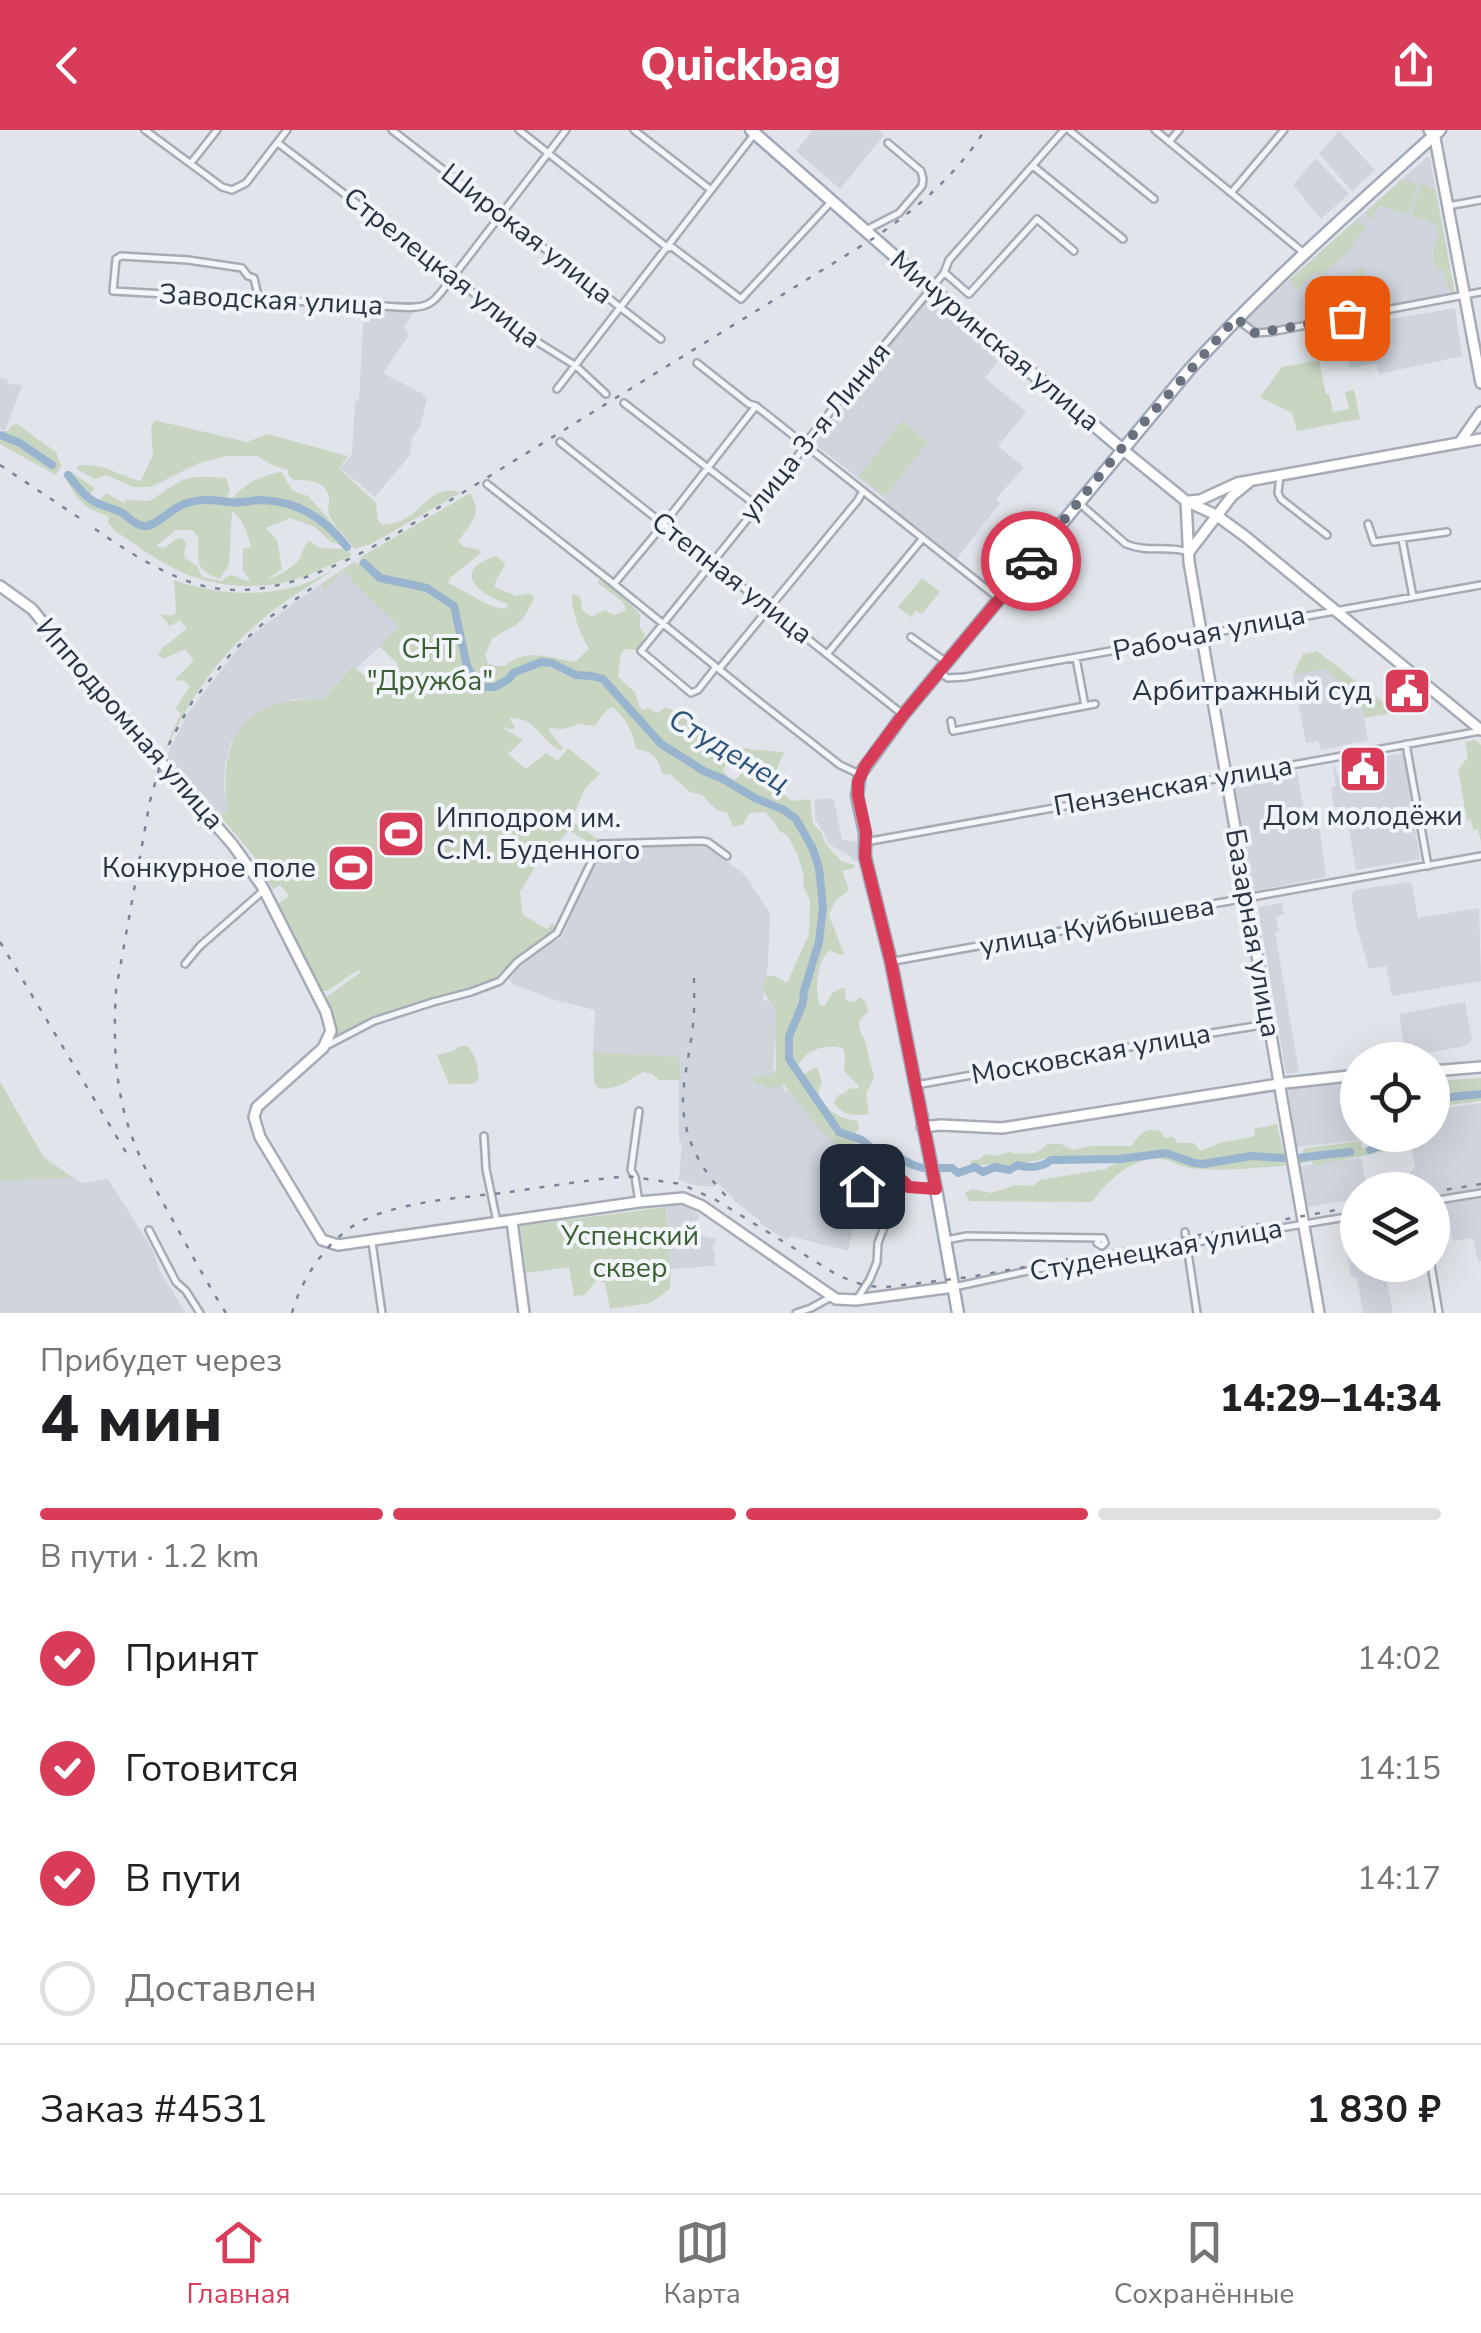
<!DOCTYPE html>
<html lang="ru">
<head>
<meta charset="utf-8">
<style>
  :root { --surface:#fff; --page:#f2f2f2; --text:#202124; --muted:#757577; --line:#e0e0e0; --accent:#d93c58 }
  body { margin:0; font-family:"Nunito Sans",sans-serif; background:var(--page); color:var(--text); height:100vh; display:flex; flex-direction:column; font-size:38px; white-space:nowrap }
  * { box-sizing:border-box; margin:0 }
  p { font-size:32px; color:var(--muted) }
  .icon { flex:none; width:55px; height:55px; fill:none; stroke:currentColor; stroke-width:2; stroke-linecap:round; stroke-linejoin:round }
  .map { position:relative; height:1183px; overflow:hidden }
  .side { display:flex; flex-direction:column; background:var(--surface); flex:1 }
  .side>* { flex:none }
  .buttons { position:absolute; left:1340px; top:912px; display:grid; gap:20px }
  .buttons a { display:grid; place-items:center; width:110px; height:110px; border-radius:50%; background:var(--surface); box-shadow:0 10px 40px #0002; font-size:50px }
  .pin { position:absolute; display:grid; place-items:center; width:85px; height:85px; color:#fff; margin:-42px; border-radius:20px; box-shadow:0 5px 15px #0006 }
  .courier { position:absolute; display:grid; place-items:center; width:100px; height:100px; margin:-50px; border:8px solid #d93c58; border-radius:50%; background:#fff; color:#222; box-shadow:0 2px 12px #0007 }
  .overview em { font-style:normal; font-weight:800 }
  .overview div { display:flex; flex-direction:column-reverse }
  .overview { display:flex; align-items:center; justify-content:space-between; height:170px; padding:0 40px }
  h1 { font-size:65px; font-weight:800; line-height:75px }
  .bar { display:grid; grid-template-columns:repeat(4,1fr); gap:15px 10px; align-content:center; height:120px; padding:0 40px }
  .bar i { height:12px; border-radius:8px; background:var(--line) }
  .bar .on { background:var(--accent) }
  .bar p { grid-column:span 4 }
  .line { display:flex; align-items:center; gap:25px; padding:0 40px; border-top:2px solid var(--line) }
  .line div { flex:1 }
  ol { padding:0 40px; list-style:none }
  li { display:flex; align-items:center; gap:30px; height:110px }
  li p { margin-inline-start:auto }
  li .icon { padding:10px; border-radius:50%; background:var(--accent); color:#fff; stroke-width:4 }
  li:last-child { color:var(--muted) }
  li i { width:55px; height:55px; border:5px solid var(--line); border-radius:50% }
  header { display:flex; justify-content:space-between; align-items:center; height:130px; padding:0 40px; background:var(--accent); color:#fff; font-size:45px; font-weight:800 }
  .tabs { display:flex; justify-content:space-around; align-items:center; height:140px; border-top:2px solid var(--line); background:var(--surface); font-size:28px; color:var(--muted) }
  .tabs a { display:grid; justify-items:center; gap:5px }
  .tabs .on { color:var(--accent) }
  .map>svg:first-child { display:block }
  .built { fill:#cfd4dd }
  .green { fill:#c7d5c1; fill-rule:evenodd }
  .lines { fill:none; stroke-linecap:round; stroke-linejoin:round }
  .river { stroke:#99b4ce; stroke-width:8 }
  .street-casing { stroke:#a6acb6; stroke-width:10 }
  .secondary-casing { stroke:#a6acb6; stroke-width:14 }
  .primary-casing { stroke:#9fa9b7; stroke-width:15 }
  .street { stroke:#f4f6f9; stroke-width:5 }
  .secondary { stroke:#fff; stroke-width:9 }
  .primary { stroke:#fff; stroke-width:10 }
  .rail { stroke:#798496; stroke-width:2.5; stroke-dasharray:5 10; stroke-linecap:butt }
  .done { stroke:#69717e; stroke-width:10; stroke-dasharray:0 18 }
  .route { stroke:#d93c58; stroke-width:12 }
  .labels { text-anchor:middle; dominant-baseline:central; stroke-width:8; stroke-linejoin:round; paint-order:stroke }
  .street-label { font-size:28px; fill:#283344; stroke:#f1f4f8 }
  .park-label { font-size:28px; fill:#3d6134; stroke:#f1f4f8 }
  .poi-label { font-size:28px; fill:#283344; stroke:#f1f4f8; text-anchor:end }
  .water-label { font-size:30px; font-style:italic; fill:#2e537b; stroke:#f1f4f8 }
</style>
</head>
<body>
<header><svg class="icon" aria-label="back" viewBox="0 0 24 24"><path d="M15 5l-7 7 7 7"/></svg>Quickbag<svg class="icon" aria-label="share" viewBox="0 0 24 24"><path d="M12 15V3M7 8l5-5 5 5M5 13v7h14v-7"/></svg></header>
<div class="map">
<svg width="1481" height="1183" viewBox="0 0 1481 1183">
  <rect width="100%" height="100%" fill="#e1e5eb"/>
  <path class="built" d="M813,0H878L884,5L840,59L796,21Z
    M1339,1L1375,40L1352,61L1319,24Z
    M1427,27L1430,28L1455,164L1256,200L1245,189Z
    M1316,28L1349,64L1321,89L1293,55Z
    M927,169L999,230L985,248L1026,282L998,316L1024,337L996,369L1000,373L956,430L883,372L885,369L817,316L816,309L864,252L863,247Z
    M364,177L406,179L413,183L404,197L409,205L383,243L421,263L427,269L420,297L412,308L410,325L375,367L340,338L352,325L355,271H359Z
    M1455,178L1462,226L1379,244L1376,233L1350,238L1341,195L1367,191L1368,193Z
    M0,248L7,249L8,254L22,255L5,301L0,299Z
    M354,432L396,460L418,480L356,539L351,536L322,570L293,569L255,585L246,593L231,612L225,634L224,657L228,681L220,686L204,671L180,639L165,629L188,583L244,511L295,472Z
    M1325,538L1360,568L1368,610L1321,620L1318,611L1306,613L1293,545Z
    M1403,623L1420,729L1356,740L1347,687H1340L1338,677H1334L1331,657L1336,656L1333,636H1335L1337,644L1344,643L1345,647L1355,646L1357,648L1377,644L1384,642L1381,627Z
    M1297,641L1305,685L1315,684L1317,693H1319L1326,747L1254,761L1234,652Z
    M828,668L834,670L842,710L861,712L859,721L861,730L854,731L850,726L828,714L827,708L815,689V670Z
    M706,714L746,746L770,784L768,833L763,870L777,873L773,943L785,960L797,965L860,1021L855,1037L863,1040L857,1055L842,1051L833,1088L841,1095L853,1098L848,1121L790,1106L787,1110L760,1094L761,1091L733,1070V1067L718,1054L713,1057L698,1056L679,1050L682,1013L679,1011V927L593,922L595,880L558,871L515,855L509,850L523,831L545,815L562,808L599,719L603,717Z
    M1409,752L1412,754L1418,788L1479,778L1481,851L1392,866L1386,836L1369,839L1356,795L1351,765L1355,760Z
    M1282,773L1284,784L1276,786L1279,801L1275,802L1299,942L1286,944L1258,777Z
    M1465,872L1472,910L1465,916L1406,927L1399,884Z
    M1357,951L1358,1005L1384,1006L1373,1009L1297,1017L1288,959L1293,957Z
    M0,952L44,1028L82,1053L108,1049L154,1122L159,1139L186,1183H0Z
    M1481,973V1059L1433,1067L1432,1060H1409L1413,1058L1410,1042L1415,1038L1411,1016L1394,1010L1397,1005H1432L1433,980Z
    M1361,1028L1367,1060H1358L1357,1069L1307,1077L1300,1036Z
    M1481,1067V1131L1478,1132L1473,1108L1453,1111L1450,1096L1433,1099L1432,1076Z
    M684,1074L700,1085L693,1098V1103L717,1109L712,1119L715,1121V1136L671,1139L666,1076Z
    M1357,1091L1358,1135H1378L1380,1143H1385L1393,1183H1363L1357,1148L1351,1147L1347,1125L1357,1121L1352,1092Z"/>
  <path class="green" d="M1402,49L1418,54L1409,85L1379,75L1372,90L1365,83Z
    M1421,54L1435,59L1455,164L1451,165L1442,139L1436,140L1433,123L1438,105L1436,94L1411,86Z
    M1357,89L1366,99L1353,111L1356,115L1320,146L1316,142L1296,160L1290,150Z
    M1362,136L1364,138V150L1358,157L1360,166H1364L1365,176L1406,171V173L1336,186L1334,177L1315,180L1313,176Z
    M1319,230L1326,264H1329L1333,282L1349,279L1345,262L1354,260L1360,289L1297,301L1292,283L1260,267L1282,237Z
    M154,290L247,312L267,304L348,326L339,338L376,373L378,391L383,395C393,394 400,392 408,387C425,376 438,353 460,363L371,414L354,419C348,408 333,396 329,384C327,379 330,373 329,367C325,350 308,350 294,350L289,346L288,340L272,335L257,326H228L199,333L151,357H134L106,345L95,349L76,339L80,335C106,334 118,345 141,351L153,325L151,299Z
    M902,291L928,312L886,366L859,346Z
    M17,294L56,322L61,336L56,345L0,314V301H8L12,296Z
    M70,341L95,358L90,364L98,371L106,363L124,373L126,370L150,371C183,348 184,344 226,348L230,360L227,367L231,370C243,354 262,345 281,342L293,361L308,366L341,403L347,417L331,412L315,397L290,388L266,398L277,410L282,439L268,449C277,447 290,439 297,432C304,425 300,420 309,411C313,413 317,417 321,418C333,420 342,415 352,425C333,433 314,444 294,450C255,461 209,457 173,438C152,427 133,413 114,400L108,393L109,387C104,384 98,383 93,380C80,374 71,361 66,348ZM232,381C243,389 248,404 251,417L243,419V440L250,451C235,449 236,439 221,451L202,447L197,436L185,428L184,422L187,414L182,408L176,409L164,418L156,416L176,400H192L198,407C198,432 194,439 220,449L229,434Z
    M470,363C484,387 469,394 458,412L464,417L478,419L481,423L450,448L448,453C468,461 485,477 506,479L508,474C478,464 450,441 496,426L505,433C504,442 494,448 495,457L516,466L531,463L534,468C521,498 516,493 492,509L485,525L488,533L496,536H505C526,517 551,528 575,532L589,519C580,504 572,483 572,466L574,464L580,466L582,480L592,487L604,480L615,485L626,480L623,472L599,454L598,451L600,450L613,457L640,484V498L645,505L642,514L636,520L625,519L621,523L618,547L635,562L639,576L643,580L648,578L658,583L665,578L671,579L675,583L683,580L684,589L700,592L716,616L724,614L755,620L784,622L775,644H772C758,636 750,642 737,631L728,632L723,640C726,646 730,650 737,649L742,642H756L792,671L810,669L813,694L821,702L825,713L841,731L855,735L854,738L842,741L849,760L835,771L829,785L844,824L841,825L830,820C817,831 814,858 820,875L825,876L832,863L842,858L845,859V867L848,872H854L861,867L866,873L868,882L860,889L859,898L865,911L874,948L866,964L869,984C854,985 846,988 834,973L838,965L843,964L850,958L858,959L859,956L844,941L845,927L843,918C822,914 803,920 796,941L803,945L815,937L817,938L822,952L818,963C825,981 840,989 858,991L859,997L853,1008L858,1019L879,1018L911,1035V1038L865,1027L849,1026L822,1002L784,955L770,958L752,951L754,946L769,945L776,940L775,877C766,867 759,860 767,846H775L787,853L809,804L810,771L803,755L804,746L797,723L787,705L779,701L775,693L765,682L750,683L742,695L733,696L727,683L717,680L702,665L690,662L671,645L662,644C659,627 651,621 636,619C633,603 626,587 612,577C603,581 600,591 594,596L579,594L562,599L550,598L549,601L563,618L562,621C540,612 538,587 509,588L515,597L514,599L503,598L523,610L508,624L526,639L546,623L558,631L568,618L600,644L585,658L571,691L598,709L593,715L569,700L533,740L520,762L523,785L547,799L552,793L557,797L555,801L494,850L472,859L384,885L331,909L334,894L325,868L361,842L358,840L327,861H318L276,775L289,766L280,755L273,759L253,725L220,686L228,681C216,609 245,565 322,570L352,536L377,555L398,534L379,516L399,497L351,450L352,448L343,440L325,460L321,454L354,432L358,435L361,427Z
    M333,440C314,454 293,465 275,479C224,518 187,569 163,627L160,623L165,619L181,583L175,579L190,556L183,550L177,551L176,548L194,531L185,519L164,529L158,525L162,518L187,499L180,490L170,496L160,484L172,486L176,483L174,450C211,463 251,467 290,458C305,455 319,447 333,440Z
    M922,448L940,462L922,484L916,481L911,487L898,477Z
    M1317,521L1387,575L1392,583L1364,588L1360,568L1325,539L1293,545L1303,524Z
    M1476,610L1481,615V712L1478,699L1473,700L1471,690L1467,691L1458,640L1468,627L1465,612Z
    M460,916H467C476,926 478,935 479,949L472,954H449L437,925L453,921Z
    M593,922L679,927L680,950H659L652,944L643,942C629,950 616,961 598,958L594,953Z
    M1481,948V971L1433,977V951Z
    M0,952L44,1028L74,1048L0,1051Z
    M1277,994L1286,1035L1284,1036C1254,1038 1221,1042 1190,1038C1180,1037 1171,1030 1161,1029C1133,1026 1107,1051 1092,1072L969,1071L965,1063L972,1059L992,1063L1015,1055L1033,1056L1040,1050L1106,1039L1120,1030L1116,1026L1052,1027L1010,1036L994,1034L972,1036L970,1031L981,1029L984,1024L998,1026L1009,1022L1016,1024L1036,1023L1048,1014H1061L1073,1020L1091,1016H1131C1140,1006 1142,997 1160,1001L1165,1008L1173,1007L1178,1013H1194L1200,1021L1220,1013L1255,1006L1254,999Z
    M1387,1005H1396L1385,1021L1314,1036L1312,1031L1299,1034V1031L1303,1029L1302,1022L1305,1018L1362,1011V1017L1367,1018Z
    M666,1077L671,1139L670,1159L650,1173L610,1179L605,1153L596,1150L585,1165L574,1166L569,1137L526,1143L520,1096Z"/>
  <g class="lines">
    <path class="river" d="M0,305L20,313L52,335
      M68,345C76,354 84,367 95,372C104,377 114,378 124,384C130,389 136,395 144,396C156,397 170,379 184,374C204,368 210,370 230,372C240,374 251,370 261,370C298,371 324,388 347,417
      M364,433L380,448L427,458L454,476L467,536L477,553L484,557H495L509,549L513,543L541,532L552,533L576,545L592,546L603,549L661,614L704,641L723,649L755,668L784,680L796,689L813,719L819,738L823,777L819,812L804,861L803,873L789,906V929L839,1002L862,1010L873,1019L896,1026L913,1035L923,1038H952L958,1043L975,1037L983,1042L995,1037L1009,1040L1018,1035C1028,1039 1043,1037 1051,1030L1120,1029L1166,1023L1194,1033L1203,1034L1251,1026L1284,1028
      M1432,969L1481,964
      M1370,1020L1393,1010L1395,1005
      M1297,1028L1350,1022"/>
    <g class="street-casing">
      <path id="street" d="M145,0L222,57L232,60L246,53L287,0
        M392,0L661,209
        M519,0L668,118L672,117L741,169L830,73
        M634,0L711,60
        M1069,0L1154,69
        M1155,0L1304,123
        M1169,12L1179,0
        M278,13L536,211L576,236L606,264
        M191,33L217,0
        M1033,36L1123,109
        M1231,63L1284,0
        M1448,76L1481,70
        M866,100L899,83L922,56L923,49L921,41L888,13
        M945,143L969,164L1037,89L1074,121
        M259,170L254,148L248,146L242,138L188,130L121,126L116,129L113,161C198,166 282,171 367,175C382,175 416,181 428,174C437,170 443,159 449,152L566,0
        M1238,190L1255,203L1270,202L1481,162
        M697,233L749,274L756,276L997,467
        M557,259L756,2
        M624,273L757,376
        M560,312L901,583
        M1280,346L1278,363L1281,369L1327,405
        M487,354L614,454L752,566L840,635L857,643
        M1079,373L1126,414C1147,423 1169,415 1189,422
        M1368,394L1374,412L1447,402
        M1402,409L1413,467
        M614,454L663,395L756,276
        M911,507L945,531
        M828,523L923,408
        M1076,528L1085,576
        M716,537L698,560L691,563L641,521L795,330L808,310L853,253L944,143L949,130L1064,0
        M719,539L858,370L863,361
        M939,542L948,548L965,547L1481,455
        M951,591L953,601L1095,574
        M1406,614L1428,736
        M865,712L1481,601
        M894,831L1481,726
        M185,834L200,816L263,761
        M326,916L374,891L433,872L471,862L500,851L517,832L557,803L600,714L700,711L708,712L727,726
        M916,955L1174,909L1268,894
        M639,981L631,1040L635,1047L639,1072
        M484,1006L486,1039L497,1092
        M862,1057L865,1044C880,1046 900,1043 908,1057L933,1058
        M1432,1071L1481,1063
        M149,1100L176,1152L186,1161L200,1183
        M1185,1102L1197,1183
        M946,1110L967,1106L1100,1108H1103L1105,1113L1102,1116L1097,1113L1100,1108
        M372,1112L382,1183
        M1431,1135L1439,1183
        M954,1157L1037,1139L1358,1085
        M857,1169L870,1149L877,1132L878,1113L885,1094L883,1064
        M796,1183L811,1178L831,1167"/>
    </g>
    <g class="secondary-casing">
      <path id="secondary" d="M1429,0L1435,8L1481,253
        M1460,312L1481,282
        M1122,319L1186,371L1216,385L1246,407L1481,600
        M1186,371L1189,432L1319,1183
        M1189,371L1200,370L1237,353L1481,309
        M1189,422L1232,366L1248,353
        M0,456L32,479L95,556L233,715L262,756L326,882L331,901L323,918L257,977L254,987L260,1007L322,1110L338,1115L639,1072L683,1068L702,1076L836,1169L856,1170L954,1157
        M1432,941L1481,937
        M922,997L941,995L1002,998L1285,953L1358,945
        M512,1091L524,1183"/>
    </g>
    <g class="primary-casing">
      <path id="primary" d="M751,0L924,152L1122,319
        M958,1183L936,1059L891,832L865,727V703L857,666L860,644L903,585L1189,240C1267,154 1354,78 1440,0"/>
    </g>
    <use href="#street" class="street"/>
    <use href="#secondary" class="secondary"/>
    <use href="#primary" class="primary"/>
    <path class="rail" d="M0,335L87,393
      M95,399C124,419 156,440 190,452C261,477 335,438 396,404L874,108C919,77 956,45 985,0
      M0,812L130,1029
      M694,848C694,866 695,884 692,902C690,920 686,937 684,955C678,1002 700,1041 732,1072
      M1432,1062L1481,1054
      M226,1183C208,1155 192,1125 176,1096C153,1055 130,1014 121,968C114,933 114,896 116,860L150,671L161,632L172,608L192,572L234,520L270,487L319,453
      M292,1183C300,1153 321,1120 346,1101C384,1071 463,1068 510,1062C543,1057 576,1052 610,1048L626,1046L681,1054L716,1070L839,1146L866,1156L886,1157L970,1147L1358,1076"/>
  </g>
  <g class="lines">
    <path class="done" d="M1031,431L1126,313L1236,188L1255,203L1347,188"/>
    <path class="route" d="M862,1056L865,1044C880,1046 900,1042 908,1057L936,1059L891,832L865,727L866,703L858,666V652L865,636L903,585L1031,431"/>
  </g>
  <defs>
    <g id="civic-square" transform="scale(2.5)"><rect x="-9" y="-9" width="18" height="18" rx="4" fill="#d93c58" stroke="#f1f4f8"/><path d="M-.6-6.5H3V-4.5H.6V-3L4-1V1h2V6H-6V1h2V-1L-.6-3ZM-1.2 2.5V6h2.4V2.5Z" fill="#fff"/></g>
    <g id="stadium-square" transform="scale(2.5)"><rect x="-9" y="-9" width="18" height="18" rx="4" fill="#d93c58" stroke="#f1f4f8"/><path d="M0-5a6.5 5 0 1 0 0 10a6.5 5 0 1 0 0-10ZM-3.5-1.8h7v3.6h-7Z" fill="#fff"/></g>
  </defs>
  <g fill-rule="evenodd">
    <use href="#civic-square" x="1407" y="561"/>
    <use href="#civic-square" x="1363" y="639"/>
    <use href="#stadium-square" x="401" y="704"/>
    <use href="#stadium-square" x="351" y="738"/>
  </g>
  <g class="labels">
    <g class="street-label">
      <text transform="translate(527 104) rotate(38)">Широкая улица</text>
      <text transform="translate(442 138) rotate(38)">Стрелецкая улица</text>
      <text transform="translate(271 170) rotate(3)">Заводская улица</text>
      <text transform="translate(995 211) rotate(40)">Мичуринская улица</text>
      <text transform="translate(815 302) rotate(-51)">улица 3-я Линия</text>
      <text transform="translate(732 448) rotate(38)">Степная улица</text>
      <text transform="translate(1209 503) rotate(-11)">Рабочая улица</text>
      <text transform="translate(130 594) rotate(49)">Ипподромная улица</text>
      <text transform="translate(1173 656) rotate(-10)">Пензенская улица</text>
      <text transform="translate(1097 796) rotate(-10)">улица Куйбышева</text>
      <text transform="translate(1253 803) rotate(80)">Базарная улица</text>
      <text transform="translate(1091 924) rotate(-10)">Московская улица</text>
      <text transform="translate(1156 1120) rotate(-10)">Студенецкая улица</text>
    </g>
    <g class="park-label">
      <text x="430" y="519">СНТ<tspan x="430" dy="32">"Дружба"</tspan></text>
      <text x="630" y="1106">Успенский<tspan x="630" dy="32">сквер</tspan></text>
    </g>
    <g class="poi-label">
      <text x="1372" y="561">Арбитражный суд</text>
      <text x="1363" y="686" text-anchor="middle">Дом молодёжи</text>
      <text x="436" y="688" text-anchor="start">Ипподром им.<tspan x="436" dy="32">С.М. Буденного</tspan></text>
      <text x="316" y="738">Конкурное поле</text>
    </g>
    <g class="water-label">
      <text transform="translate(729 621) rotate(31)">Студенец</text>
    </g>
  </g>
</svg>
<div class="buttons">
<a><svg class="icon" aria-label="locate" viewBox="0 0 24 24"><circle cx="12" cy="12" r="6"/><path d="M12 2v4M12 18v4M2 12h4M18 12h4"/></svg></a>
<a><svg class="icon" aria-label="layers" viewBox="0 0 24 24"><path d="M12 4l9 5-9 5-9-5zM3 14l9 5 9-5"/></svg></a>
</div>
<div class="pin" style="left:1347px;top:188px;background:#ea580c"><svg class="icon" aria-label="bag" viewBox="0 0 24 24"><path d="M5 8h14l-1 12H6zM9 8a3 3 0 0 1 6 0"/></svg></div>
<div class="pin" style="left:862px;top:1056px;background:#1f2937"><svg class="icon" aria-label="home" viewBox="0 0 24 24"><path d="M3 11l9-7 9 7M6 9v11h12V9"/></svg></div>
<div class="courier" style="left:1031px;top:431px"><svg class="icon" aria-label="car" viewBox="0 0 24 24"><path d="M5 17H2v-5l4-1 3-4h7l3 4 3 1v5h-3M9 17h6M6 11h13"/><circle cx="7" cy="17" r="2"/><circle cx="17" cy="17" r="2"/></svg></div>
</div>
<section class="side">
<div class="overview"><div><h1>4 мин</h1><p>Прибудет через</p></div><em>14:29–14:34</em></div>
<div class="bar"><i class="on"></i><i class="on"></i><i class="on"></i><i></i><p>В пути · 1.2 km</p></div>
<ol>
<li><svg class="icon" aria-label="check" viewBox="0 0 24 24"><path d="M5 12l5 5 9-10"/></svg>Принят<p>14:02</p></li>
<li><svg class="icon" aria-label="check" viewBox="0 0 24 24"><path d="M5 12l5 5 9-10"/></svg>Готовится<p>14:15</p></li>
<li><svg class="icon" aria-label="check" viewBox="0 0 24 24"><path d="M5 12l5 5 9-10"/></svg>В пути<p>14:17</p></li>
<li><i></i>Доставлен</li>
</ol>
<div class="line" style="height:130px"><div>Заказ #4531</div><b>1 830 ₽</b></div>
</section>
<nav class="tabs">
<a class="on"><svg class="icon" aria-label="home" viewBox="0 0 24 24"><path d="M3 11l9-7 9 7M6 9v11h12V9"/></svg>Главная</a>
<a><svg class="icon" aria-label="map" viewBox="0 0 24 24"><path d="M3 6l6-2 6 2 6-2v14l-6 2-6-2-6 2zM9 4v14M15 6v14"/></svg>Карта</a>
<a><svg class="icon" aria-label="saved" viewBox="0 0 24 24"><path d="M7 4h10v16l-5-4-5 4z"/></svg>Сохранённые</a>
</nav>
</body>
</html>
